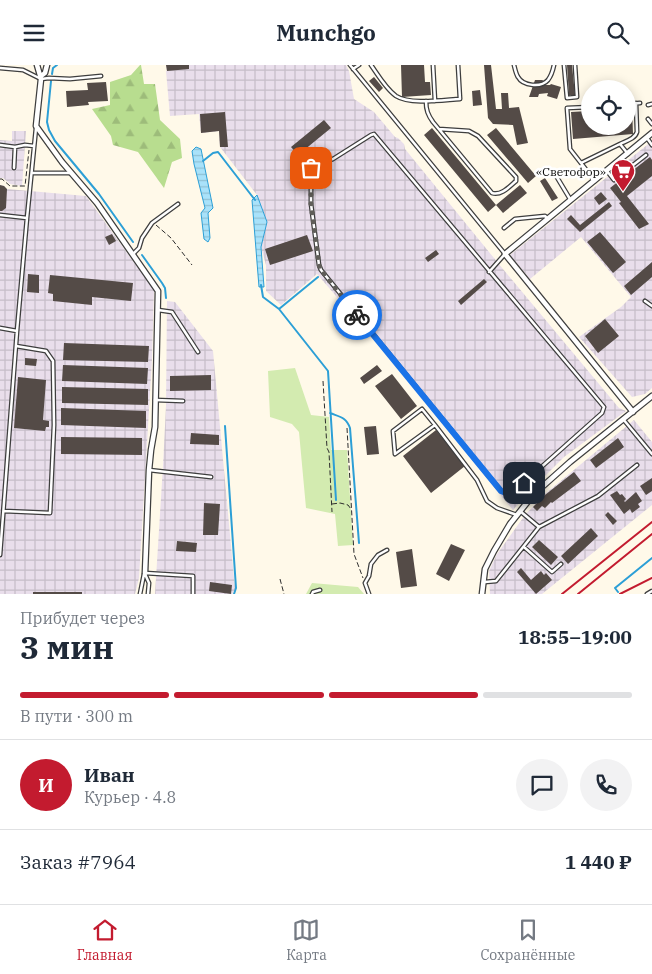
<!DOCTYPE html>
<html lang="ru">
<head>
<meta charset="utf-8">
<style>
  :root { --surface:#fff; --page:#f2f2f3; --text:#1f2937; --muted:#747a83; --line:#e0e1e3; --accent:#c31b2f }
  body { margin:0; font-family:"IBM Plex Serif",serif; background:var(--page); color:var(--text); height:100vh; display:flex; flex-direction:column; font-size:19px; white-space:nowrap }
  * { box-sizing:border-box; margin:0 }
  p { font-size:16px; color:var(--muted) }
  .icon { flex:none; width:28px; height:28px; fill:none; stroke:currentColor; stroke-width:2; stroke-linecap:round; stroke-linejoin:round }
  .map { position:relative; height:529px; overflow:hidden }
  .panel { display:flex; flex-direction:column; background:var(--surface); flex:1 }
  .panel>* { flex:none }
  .controls { position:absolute; left:581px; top:15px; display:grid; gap:10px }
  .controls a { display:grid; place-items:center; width:55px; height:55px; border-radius:50%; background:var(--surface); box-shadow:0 2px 12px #0003; font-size:25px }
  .pin { position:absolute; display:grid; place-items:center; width:42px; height:42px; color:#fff; margin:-21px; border-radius:10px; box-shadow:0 2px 8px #0006 }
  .courier { position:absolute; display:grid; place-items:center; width:50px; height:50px; margin:-25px; border:4px solid #1a73e8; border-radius:50%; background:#fff; color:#222; box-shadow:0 1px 6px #0007 }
  .overview em { font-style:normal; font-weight:800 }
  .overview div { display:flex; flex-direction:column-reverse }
  .overview { display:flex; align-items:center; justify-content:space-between; height:85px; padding:0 20px }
  h1 { font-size:32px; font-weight:800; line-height:38px }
  .bar { display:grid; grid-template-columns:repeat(4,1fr); gap:8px 5px; align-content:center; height:60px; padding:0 20px }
  .bar i { height:6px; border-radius:4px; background:var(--line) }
  .bar .active { background:var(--accent) }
  .bar p { grid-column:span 4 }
  .line { display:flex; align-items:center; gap:12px; padding:0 20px; border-top:1px solid var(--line) }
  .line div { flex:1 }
  .round { display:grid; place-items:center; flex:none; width:52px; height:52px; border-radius:26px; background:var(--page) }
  header { display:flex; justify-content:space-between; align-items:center; height:65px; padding:0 20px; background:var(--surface); font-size:22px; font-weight:800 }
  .tab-bar { display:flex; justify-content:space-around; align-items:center; height:70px; border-top:1px solid var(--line); background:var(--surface); font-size:14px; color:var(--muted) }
  .tab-bar a { display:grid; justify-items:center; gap:2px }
  .tab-bar .active { color:var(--accent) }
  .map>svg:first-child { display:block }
  .industrial { fill:url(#industrial-grid) }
  .forest { fill:url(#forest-firs) }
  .garden { fill:#d3ebb0 }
  .water { fill:url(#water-rules); stroke:#2c9fd6 }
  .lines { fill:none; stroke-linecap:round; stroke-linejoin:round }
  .stream { stroke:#2c9fd6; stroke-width:2 }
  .building { fill:#544b47 }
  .lane-casing { stroke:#3e3e3e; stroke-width:5 }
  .street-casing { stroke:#3e3e3e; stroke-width:7 }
  .path { stroke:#2d2d2d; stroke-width:1; stroke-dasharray:5 2.5; stroke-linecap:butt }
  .lane { stroke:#fff; stroke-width:2.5 }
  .street { stroke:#fff; stroke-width:4.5 }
  .rail { stroke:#c31b2f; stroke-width:2 }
  .done { stroke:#605e59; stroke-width:5; stroke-dasharray:0 9 }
  .route { stroke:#1a73e8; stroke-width:6 }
  .labels { text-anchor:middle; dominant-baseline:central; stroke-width:5; stroke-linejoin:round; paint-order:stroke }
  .poi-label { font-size:12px; fill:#0b0b0b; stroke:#fff; text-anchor:end }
</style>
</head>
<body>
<header><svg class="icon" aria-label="menu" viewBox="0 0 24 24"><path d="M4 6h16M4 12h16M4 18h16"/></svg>Munchgo<svg class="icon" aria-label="search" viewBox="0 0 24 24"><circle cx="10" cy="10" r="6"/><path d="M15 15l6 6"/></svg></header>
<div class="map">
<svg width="652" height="529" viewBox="0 0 652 529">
  <defs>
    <pattern id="industrial-grid" width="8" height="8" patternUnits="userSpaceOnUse" patternTransform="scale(1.25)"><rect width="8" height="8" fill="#e9deeb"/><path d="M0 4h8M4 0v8" fill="none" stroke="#c6bdc8"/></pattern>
    <pattern id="forest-firs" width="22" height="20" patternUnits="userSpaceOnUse" patternTransform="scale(1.25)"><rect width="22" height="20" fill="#b8dd8f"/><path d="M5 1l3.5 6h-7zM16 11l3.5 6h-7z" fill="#9dbc7a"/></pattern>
    <pattern id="water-rules" width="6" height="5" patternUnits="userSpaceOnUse" patternTransform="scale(1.25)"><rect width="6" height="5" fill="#a9e2fa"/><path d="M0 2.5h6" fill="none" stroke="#90c1d5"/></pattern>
  </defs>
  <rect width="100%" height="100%" fill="#fff9e9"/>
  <path class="industrial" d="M166,0H346L349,6L354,34L374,47L395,72L398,73L404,79L405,84L498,198L619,343L626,346L564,392L527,429L513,445L502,432L387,290L317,209L281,240L266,226V200L261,182L267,157L257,130L220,82L219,66L201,68L199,49L170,51L166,6H167Z
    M12,66H26L22,121L10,119L3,113H0V75L12,76Z
    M652,76V323L645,329L632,332L579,272L621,242L631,232L581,172L530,214L510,190Z
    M0,120L4,121L7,124L86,131L154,225L152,294L139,513L135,529H0Z
    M167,236L175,237L213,286L235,524L232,529H155L163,401L166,341Z
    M634,355L652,377V440L542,529H490L489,506L497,489L525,450L545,429Z"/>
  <path class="forest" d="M140,0H141L144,19H155L160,55L180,74L182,93L172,97L164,123L138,87L113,80L111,71L92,44L110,40V17L131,10Z"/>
  <path class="garden" d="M295,303L311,350L329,352L331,385H347L353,480L338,481L335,449L306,443L299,367L292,359L270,352L268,306Z
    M312,518L358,522L364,529H306Z"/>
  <path class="water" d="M196,82L201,84L213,143L208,148L210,173L208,177L204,174L201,148L205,143L194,99L192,86Z
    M257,130L267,157L261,182L264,222H259L252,135Z"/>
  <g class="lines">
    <path class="stream" d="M52,9L53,3L57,0
      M51,16L47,57L49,65L55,76L99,129L133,177
      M203,96L213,88L218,87L255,135
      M142,190L162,218L165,223L166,233
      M318,212L279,244L328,306L336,435
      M261,220L263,232L279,244
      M330,348C340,352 346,352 350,363L359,478
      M225,361L236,523L234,529
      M618,527L615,523L652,493"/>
  </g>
  <path class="building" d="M166,0H189V4L167,6Z
    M401,0H424L425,17H430L431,30L402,32Z
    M484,0H491L496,44H502L501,28H508L509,43L519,42L528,78L517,80L513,60L493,59L488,53Z
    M567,0H572L575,30H569Z
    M374,12L383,23L379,27L369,16Z
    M535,15H543L541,20H550L551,19L561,22L557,34L547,31L548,28L539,29L538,32H529Z
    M106,17L108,36L88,37L89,40L67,42L66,26L88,25L87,18Z
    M480,25L482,40L473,41L472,26Z
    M628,43H632L633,69L573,74L571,47L590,46V61H628Z
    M225,47L228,82H220L219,66L201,68L200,49Z
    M324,55L331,63L298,90L291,82Z
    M432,63L496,140L520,120L527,128L503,148L496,140L488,147L424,70Z
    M496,63L536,111L528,118L487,70Z
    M650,92L652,95V111L627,131L649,159L639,164L619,138L621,137L610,123Z
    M545,113L558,133L552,136L540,116Z
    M0,120L4,121L7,124L6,143L2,146H0Z
    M601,127L607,134L599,140L594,133Z
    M609,137L612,141L580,167L567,154L571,150L580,160Z
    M600,167L626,197L613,208L587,177Z
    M112,169L116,176L109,180L105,172Z
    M307,170L313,186L270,200L265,184Z
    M436,185L439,189L428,197L425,193Z
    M652,197V212L631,230L624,221Z
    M28,209L39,210V228L27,227Z
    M50,210L133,218L131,236L92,232V240L53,236V229L48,228Z
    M484,214L487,217L461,240L458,236Z
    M605,254L619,271L598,288L585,271Z
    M64,278L149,281L148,297L63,295Z
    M25,293L37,294L36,301L25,300Z
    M63,300L148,303L147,319L62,316Z
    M377,300L382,306L364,319L360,313Z
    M392,309L417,341L401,354L375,321Z
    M211,310V325L170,326V311Z
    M18,312L46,315L43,355L49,356V362H46L45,366L14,363Z
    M62,322L148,324V340L62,338Z
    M61,343L146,346V363L61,360Z
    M376,361L379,389L367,390L364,362Z
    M436,365L465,401L431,428L403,391Z
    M191,368L219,370V380L190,379Z
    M61,372L142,373V390L61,389Z
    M618,373L624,382L596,403L590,395Z
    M574,407L581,416L552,438L551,437L545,443L542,441L537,446L533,442L545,430Z
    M652,413V426L646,430L640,421Z
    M617,426L620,430L622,429L626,434L624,436L625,437L636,427L642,436L638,439L640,442L632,448L630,444L624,449L610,430Z
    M204,438L220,439L218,470H203Z
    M608,447L617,456L613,460L605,450Z
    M591,463L598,471L568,499L561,491Z
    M539,475L558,492L551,500L532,482Z
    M177,476L197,478L196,487L176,486Z
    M451,479L465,485L449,516L436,509Z
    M412,484L417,521L401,523L396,487Z
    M521,503L531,515L541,506L544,510L546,508L552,515L536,529L517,507Z
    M210,517L232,520L231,529L209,526Z
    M33,527H82V529H33Z"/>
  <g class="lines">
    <g class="lane-casing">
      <path id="lane" d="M350,0L505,189L489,207
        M371,0C378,10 386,24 396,31C410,40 443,35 460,34L458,0
        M433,0L435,36
        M514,0C515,4 516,9 518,12C523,21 541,23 548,15C551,11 553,5 554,0
        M564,0L567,33L577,32L575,0
        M0,3L23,5L41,14L49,13L70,14L101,11
        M353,4L359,0
        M426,36C426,45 428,50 433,57L492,128C501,131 509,122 516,116V112L478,71L469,66L439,64
        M628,39L640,38
        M648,40L652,39
        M590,42L567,43L570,84L595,116
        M648,54L652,59
        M374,69L604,342L602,348L511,429L501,426L321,205L319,200L311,139V121L309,107L311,103L318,98L333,94L371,70Z
        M647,73L652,80
        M620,79C626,76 635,74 637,67L636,38
        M0,80L15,82L25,80L34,81
        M581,98L620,79L628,89
        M14,103L15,82
        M607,106L614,115L646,90
        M32,108H70
        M555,109L570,134
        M0,150L27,153L36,63
        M504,163L515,154L545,151L548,154
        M133,189L139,183L142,173L152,158L178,139
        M645,236L652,241
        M158,245L172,247L198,287
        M0,263L17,266
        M155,335L183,336
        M422,344L435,360L395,389L393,366Z
        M623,354L652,389
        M435,360L477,415L487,436L497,443L517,450
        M149,405L211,412
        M4,446L50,448L54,360L53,296L46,286L16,281
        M520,446L539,462
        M524,482L552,507L561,499
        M0,490L17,266L27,153
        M145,508L193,511V529
        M145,509L149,518L148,529
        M485,517L496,516L539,462L598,431L637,400
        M140,529L144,509
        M312,529L313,527L320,525
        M369,529L365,518L369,511L371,499L378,490L387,485
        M647,529L652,526"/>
    </g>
    <g class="street-casing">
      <path id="street" d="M37,0L41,14L36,61L62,97L97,138L158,226L155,362L151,385L149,405L145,508
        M41,11L45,8L47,0
        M633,347L505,189L652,68
        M482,529L485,504L494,486L510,459L533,430L570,397L652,331"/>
    </g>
    <path class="path" d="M0,114H2L10,121H25L29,85
      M156,160L171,173L192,200
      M323,316L327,383L329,387L332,447
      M347,363L354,489L363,513
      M332,439L340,438L348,440L351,444
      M280,514L284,529"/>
    <use href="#lane" class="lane"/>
    <use href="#street" class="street"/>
    <path class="rail" d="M562,529L652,457
      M578,529L652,469
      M620,529L652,513"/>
  </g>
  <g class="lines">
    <path class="done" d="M311,103L310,107L311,121V139L319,200L321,205L357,250"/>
    <path class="route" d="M357,250L501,426L511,430L524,418"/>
  </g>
  <defs>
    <g id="supermarket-pin" transform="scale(1.25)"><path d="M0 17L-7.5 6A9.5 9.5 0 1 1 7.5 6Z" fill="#c31b2f" stroke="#fff"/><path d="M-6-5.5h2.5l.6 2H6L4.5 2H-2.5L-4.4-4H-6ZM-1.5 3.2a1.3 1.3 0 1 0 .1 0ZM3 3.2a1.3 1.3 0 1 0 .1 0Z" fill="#fff"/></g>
  </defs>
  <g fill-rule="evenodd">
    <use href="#supermarket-pin" x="623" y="106"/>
  </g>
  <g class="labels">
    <g class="poi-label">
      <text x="606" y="106">«Светофор»</text>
    </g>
  </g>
</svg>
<div class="controls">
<a><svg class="icon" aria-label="locate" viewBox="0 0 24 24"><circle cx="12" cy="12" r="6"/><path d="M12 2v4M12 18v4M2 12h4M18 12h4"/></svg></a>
</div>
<div class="pin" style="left:311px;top:103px;background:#ea580c"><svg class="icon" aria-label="bag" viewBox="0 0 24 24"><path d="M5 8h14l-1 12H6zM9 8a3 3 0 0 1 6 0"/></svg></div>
<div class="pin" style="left:524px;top:418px;background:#1f2937"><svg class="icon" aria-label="home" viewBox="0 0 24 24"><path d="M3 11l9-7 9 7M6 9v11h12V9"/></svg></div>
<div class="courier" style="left:357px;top:250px"><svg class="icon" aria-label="bike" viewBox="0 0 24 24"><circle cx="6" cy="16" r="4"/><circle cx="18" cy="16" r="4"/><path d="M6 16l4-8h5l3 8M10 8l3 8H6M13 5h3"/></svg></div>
</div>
<section class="panel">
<div class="overview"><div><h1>3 мин</h1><p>Прибудет через</p></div><em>18:55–19:00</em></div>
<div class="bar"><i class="active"></i><i class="active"></i><i class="active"></i><i></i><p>В пути · 300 m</p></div>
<div class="line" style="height:90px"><b class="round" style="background:var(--accent);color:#fff">И</b><div><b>Иван</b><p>Курьер · 4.8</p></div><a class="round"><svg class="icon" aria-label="chat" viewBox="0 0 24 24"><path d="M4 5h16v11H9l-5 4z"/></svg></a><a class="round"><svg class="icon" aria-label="phone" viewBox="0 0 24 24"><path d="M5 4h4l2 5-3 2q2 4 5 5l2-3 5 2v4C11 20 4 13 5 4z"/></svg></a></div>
<div class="line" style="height:65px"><div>Заказ #7964</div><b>1 440 ₽</b></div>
</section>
<nav class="tab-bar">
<a class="active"><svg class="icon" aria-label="home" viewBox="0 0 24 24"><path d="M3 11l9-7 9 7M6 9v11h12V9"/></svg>Главная</a>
<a><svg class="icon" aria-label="map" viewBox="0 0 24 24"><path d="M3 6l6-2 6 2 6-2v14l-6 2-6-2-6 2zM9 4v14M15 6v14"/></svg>Карта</a>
<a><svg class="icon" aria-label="saved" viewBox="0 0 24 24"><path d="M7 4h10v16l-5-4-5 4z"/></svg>Сохранённые</a>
</nav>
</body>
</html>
